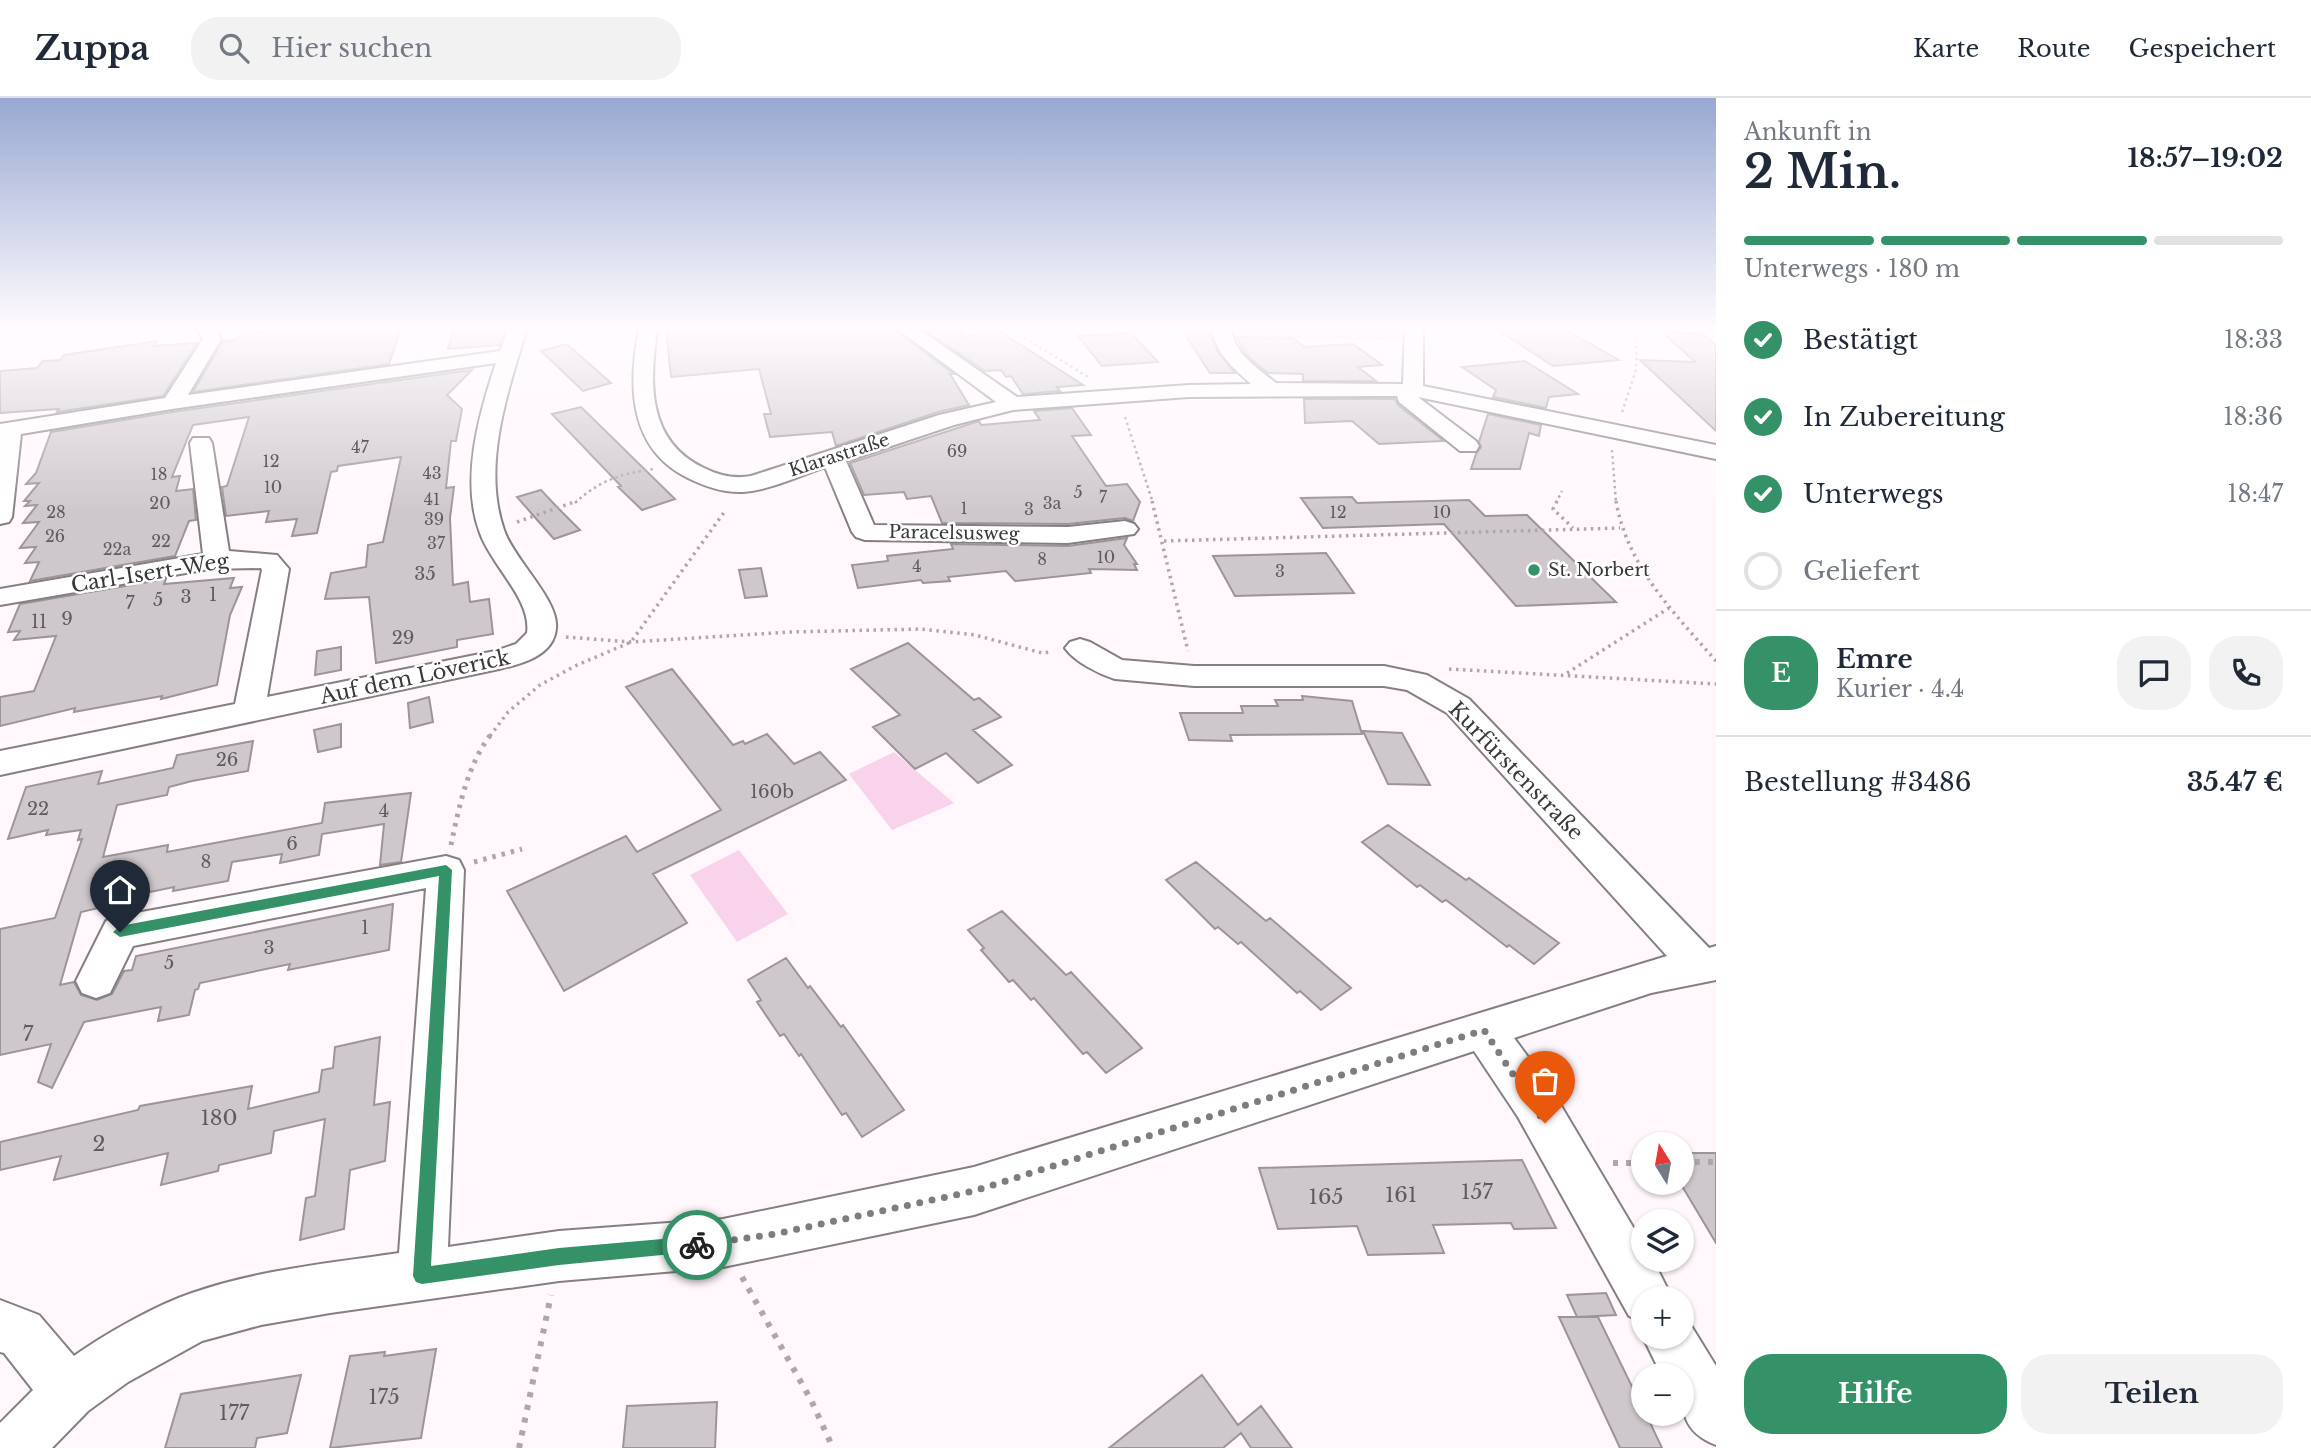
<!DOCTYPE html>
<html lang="de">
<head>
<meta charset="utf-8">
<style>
  :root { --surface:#fff; --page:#f2f2f3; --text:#1f2937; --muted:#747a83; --line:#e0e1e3; --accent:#359167 }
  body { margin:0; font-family:"Libre Baskerville",serif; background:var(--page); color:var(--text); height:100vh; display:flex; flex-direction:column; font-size:26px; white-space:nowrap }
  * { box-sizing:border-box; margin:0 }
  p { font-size:23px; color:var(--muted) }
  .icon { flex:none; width:38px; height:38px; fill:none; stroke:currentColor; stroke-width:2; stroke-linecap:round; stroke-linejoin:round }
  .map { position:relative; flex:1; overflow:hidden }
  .details { display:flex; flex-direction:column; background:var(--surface); width:595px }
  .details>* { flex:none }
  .needle { width:46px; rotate:349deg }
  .buttons { position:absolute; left:1631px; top:1034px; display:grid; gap:14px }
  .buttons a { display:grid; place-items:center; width:63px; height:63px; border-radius:50%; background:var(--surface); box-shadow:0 2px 5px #0004; font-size:35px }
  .pin { position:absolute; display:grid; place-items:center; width:60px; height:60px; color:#fff; margin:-72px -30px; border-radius:50% 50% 50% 0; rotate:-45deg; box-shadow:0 0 7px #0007 }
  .pin .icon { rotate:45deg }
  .courier { position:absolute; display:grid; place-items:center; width:70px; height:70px; margin:-35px; border:5px solid #359167; border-radius:50%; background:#fff; color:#222; box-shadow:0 2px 9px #0007 }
  .summary em { font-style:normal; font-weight:800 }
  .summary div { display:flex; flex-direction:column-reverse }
  .summary { display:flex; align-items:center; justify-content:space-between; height:119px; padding:0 28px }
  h1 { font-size:46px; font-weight:800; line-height:52px }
  .bar { display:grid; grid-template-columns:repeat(4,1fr); gap:10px 7px; align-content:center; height:84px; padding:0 28px }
  .bar i { height:9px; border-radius:5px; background:var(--line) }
  .bar .active { background:var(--accent) }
  .bar p { grid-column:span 4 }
  .line { display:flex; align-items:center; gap:18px; padding:0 28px; border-top:2px solid var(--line) }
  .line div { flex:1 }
  .round { display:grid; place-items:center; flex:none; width:74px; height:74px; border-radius:28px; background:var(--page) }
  ol { padding:0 28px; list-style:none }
  li { display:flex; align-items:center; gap:21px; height:77px }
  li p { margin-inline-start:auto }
  li .icon { padding:7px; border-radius:50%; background:var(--accent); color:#fff; stroke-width:4 }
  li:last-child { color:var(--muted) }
  li i { width:38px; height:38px; border:4px solid var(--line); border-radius:50% }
  .action { display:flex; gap:14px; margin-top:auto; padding:14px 28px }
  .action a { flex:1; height:80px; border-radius:28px; background:var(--accent); color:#fff; font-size:28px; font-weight:800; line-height:80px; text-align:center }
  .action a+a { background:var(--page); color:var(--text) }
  header { display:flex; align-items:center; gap:42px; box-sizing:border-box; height:98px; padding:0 35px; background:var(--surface); border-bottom:2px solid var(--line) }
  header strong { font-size:33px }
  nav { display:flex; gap:38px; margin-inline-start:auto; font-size:24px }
  .search { width:490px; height:63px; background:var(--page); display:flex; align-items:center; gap:18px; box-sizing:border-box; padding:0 24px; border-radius:28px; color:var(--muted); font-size:26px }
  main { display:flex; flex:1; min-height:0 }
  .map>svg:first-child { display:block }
  .green { fill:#f9d3eb }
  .building { fill:#cec7cb; stroke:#9b9599; stroke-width:2 }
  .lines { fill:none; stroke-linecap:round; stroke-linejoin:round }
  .minor-casing { stroke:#857e82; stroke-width:4 }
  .path-far3 { stroke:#ada7ab; stroke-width:2.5; stroke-dasharray:2.5 3.5; stroke-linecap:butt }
  .path-far2 { stroke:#ada7ab; stroke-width:3.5; stroke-dasharray:2.5 4.5; stroke-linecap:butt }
  .path-far1 { stroke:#ada7ab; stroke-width:5; stroke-dasharray:3.5 6; stroke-linecap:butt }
  .path { stroke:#ada7ab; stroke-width:6; stroke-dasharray:5 8; stroke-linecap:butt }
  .minor { fill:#fff; fill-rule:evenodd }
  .route { fill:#359167 }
  .done { stroke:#807b7e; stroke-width:7; stroke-dasharray:0 12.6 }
  .poi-dot { fill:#359167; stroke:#fff; stroke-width:2.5 }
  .labels { text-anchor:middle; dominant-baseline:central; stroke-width:5; stroke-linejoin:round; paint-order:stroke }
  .far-number-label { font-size:16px; fill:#605c5e }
  .far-street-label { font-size:18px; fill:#3b383a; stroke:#fff }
  .far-poi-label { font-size:18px; fill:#3b383a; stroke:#fff; text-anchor:start }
  .number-label { font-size:18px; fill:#605c5e }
  .street-label { font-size:21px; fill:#3b383a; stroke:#fff }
  .near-number-label { font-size:21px; fill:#605c5e }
</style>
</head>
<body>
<header>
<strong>Zuppa</strong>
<div class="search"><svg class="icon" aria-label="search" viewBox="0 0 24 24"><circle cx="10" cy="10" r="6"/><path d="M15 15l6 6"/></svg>Hier suchen</div>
<nav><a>Karte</a><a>Route</a><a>Gespeichert</a></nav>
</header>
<main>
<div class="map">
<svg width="1716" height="1350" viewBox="0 0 1716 1350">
  <rect width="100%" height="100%" fill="#fff7fc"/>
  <path class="green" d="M1229,227H1403L1404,228L1399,243L1229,237Z
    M894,654L954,705L892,732L849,676Z
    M739,752L788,816L737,844L690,777Z"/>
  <path class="building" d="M335,227H402L389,266L193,294L223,243L236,242L241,235Z
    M455,227H507L499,247L448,251Z
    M673,227L890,229L954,276H950L969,307L938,314L836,348L832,334L770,339L764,316H771L759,271L671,279L666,231H673Z
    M917,227H956L964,239L998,232L1083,287L1057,289L1060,293L1023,296L1011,278L1006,279L1001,272L985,273Z
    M1179,227H1204L1218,254L1235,275H1210Z
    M1490,227H1557L1619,262L1553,268Z
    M1662,234L1703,236L1716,247V333L1640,262L1695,264Z
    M1131,235L1158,264L1102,268L1078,238Z
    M1236,239L1293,240L1304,249L1353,246L1382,267L1358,269L1376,283H1303V276L1268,275L1248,258Z
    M157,243L154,248L197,245L163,298L57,314L59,311L0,315V273L37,270L43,263L60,262L64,257Z
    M567,246L611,285L583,293L541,253Z
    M1525,263L1578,296L1549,299L1546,310L1493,299L1496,292L1462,269Z
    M472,272L447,297L462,311L456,343H451L446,390L454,389L450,420L453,487L468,484L470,504L489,501L493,536L457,542V549L376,565L369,499L325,501L331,475L366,469L368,447L383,444L401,359L338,368L337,373L331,374L317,435L292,438L297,421L266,424L269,413L226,418L222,389L227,388L249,319L193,327L172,379L180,378L176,393L193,391L196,422L189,423L175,458L30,483L39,464L25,465L36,449L20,450L39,424L23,425L37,407L25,408L30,403H24L39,385L26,386L36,375L51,334L172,314Z
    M1304,301H1395L1398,307L1444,343L1379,346L1352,323L1305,325Z
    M581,309L675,401L642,412L618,389L621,388L552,316Z
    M1072,310L1091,337L1072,338L1106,388L1127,386L1140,404L1133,423L1125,420L1068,426L942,425L931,398L907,401L904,394L864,397L850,365L979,323L981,327L1040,322L1034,313Z
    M1488,316L1541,327L1539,338L1529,335L1520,371H1471L1476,356L1481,349L1479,344Z
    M541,392L556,408L580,432L554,441L517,399Z
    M1352,399L1357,405L1469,402L1485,418L1527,417L1616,504L1516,508L1444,426L1323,430L1301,400Z
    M1127,440L1124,447L1137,466H1134L1137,472L1089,471L1091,475L1015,483L1006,473L948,479L950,483L923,485L921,482L858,490L852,467L888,463L887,458L953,451L951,446L1068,448Z
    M1326,455L1354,495L1235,498L1213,458Z
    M761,470L767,498L745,500L739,472Z
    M234,480L230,490L242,489L230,517L217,587L161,601L162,598L74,614L75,610L0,628V599L34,593L56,538L14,542L20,533L8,534L20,506L166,481L164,486Z
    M908,545L974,602L979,600L1001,619L973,632L1012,667L978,685L946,655L915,671L873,629L900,617L851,571Z
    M341,549V572L315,577L317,553Z
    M672,571L733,647L743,643L745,646L767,636L794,666L820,654L846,682L653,776L687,825L564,893L507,793L626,738L637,754L721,712L626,589Z
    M1302,598L1352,603L1362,636L1230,637L1232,643L1189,642L1180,615H1243L1241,608H1278L1275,602H1303Z
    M429,599L433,624L410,630L408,605Z
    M341,626V649L318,654L314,632Z
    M1363,633L1402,635L1430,687L1388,686Z
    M253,643L248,673L192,683L169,689L167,697L117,707L103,759L168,747L167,754L322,725L325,705L411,695L401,764L380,767L384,726L322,736L319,757L280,765L282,756L232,764L228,783L173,793L174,789L121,800L120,805L81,814L60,887L74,884L81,897L97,902L112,896L124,873L132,872L136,858L393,806L389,852L288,872L290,866L200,885L198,891L195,892L189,917L158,923L161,909L84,924L52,990L38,984L51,946L0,957V831L55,820L82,741L78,742L81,732L46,737L48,732L8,741L26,689L102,673L98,686L173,670L177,657Z
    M1388,727L1466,782L1469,780L1559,845L1534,866L1509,847L1507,849L1446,802L1442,804L1420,787L1417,789L1362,744Z
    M1196,764L1266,823L1270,820L1351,890L1321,912L1300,893L1297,895L1241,844L1238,846L1218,829L1215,831L1166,782Z
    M1002,813L1066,877L1071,874L1142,950L1106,975L1087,954L1083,956L1034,900L1031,902L1013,882L1009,884L981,852L984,850L968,832Z
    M786,860L808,890L810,888L841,929L843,927L904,1012L862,1039L846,1015L842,1017L801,956L799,958L784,936L780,938L757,904L761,902L748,882Z
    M380,939L374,1007L390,1004L385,1063L350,1072L344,1131L300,1142L306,1100L315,1098L325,1021L274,1033L271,1055L219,1067L218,1073L161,1087L168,1055L54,1082L61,1058L0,1072V1044L138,1012L140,1008L252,988L248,1011L319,994L322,972L333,970L335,949Z
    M1682,1055H1716V1145L1682,1088Z
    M1522,1062L1556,1130L1514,1131L1511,1125L1433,1127L1444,1155L1368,1157L1357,1128L1278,1131L1259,1070Z
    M1606,1195L1616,1217L1577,1219L1567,1197Z
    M1559,1219H1598L1643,1311V1316H1646L1662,1350H1620Z
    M436,1251L421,1340L330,1350L350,1258L385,1254L384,1258Z
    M301,1277L287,1335L257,1340L255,1350H165L181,1296Z
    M1202,1277L1238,1327L1261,1308L1292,1350H1251L1241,1335L1223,1350H1109Z
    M717,1304L715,1350H623L627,1308Z"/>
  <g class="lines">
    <g class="minor-casing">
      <path id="minor" d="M196,227H214L221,241L188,297L500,253L510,227H528C509,290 481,366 504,432C514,462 559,502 556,530C554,558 521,566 499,571L0,677V653L235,606L262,472L261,470L209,471L0,507V491L203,456L190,345L193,340H209L212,345L229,453L277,457L289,471L267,599L495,553L516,546L527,535C532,502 491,467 480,435C460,383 479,316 496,265L172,311L21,336L12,419L9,424L0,426V326L165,300L203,241Z
        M640,227H658C649,282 646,343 704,370C720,378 734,381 751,378L939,317L996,304L892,227H913L1017,299L1189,287L1251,286C1233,270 1213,253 1212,227H1230C1233,255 1255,268 1276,285L1403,286L1405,227H1423V288L1716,347V361L1418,299L1476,343L1479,348L1476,353H1460L1399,304L1397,298L1189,299L1013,312L954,327L846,363L874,427L1068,429L1125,423L1134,426L1138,431L1134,436L1068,445L865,442L856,439L852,434L825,369C799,378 770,392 743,394C724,395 707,389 690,381C628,352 627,287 640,227Z
        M1080,541L1090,544L1122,562L1194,568H1384L1427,577L1469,601L1709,850L1716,848V882L1651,895L1514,940L1550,989L1643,1146V1162H1653L1672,1200H1643V1224L1629,1218L1518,1019L1474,953L974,1117L723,1169L559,1183L330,1215L261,1227L202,1243L128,1284L88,1313L52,1350H0V1325L33,1292L4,1255L0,1254V1202L39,1217L74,1258C105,1236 156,1207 192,1195C258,1172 330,1165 399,1155L426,790L133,848L110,895L96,900L82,895L76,883L106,823L120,818L446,758L459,762L464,772L448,1149L559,1133L723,1121L974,1069L1667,858L1447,615L1407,592L1384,588H1194L1115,581C1099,576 1075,564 1065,550L1070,544Z
        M1682,1218L1687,1221L1716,1268V1347C1681,1333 1682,1312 1682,1278H1662L1643,1239H1682Z"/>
    </g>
    <path class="path-far3" d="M1004,227L1088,279
      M1622,314L1636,272L1637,227
      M1125,319L1153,405
      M1612,352L1616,405
      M575,405C600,382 620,376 653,371
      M1556,405L1562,393"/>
    <path class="path-far2" d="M1152,403L1188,553
      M1557,403L1553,411L1573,430
      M1616,403C1627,468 1674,515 1716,563
      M517,424L577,403
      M1164,443L1620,430
      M566,539L631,544L790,534L921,531L975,537L1042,555L1051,554
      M1449,571L1716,586
      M1567,575L1669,510
      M490,638L508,614L540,587L575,568L631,544L725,413"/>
    <path class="path-far1" d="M451,747C459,709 467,668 491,636
      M474,764L522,751"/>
    <path class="path" d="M1682,1064H1716
      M1613,1065H1643
      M742,1179L811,1302L833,1350
      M519,1350L551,1197"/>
    <use href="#minor" class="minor"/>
  </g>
  <linearGradient id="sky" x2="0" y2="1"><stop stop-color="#98a8d2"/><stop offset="0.55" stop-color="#fffbfe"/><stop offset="1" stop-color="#fffbfe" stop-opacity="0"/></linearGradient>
  <rect width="1716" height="416" fill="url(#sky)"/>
  <path class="route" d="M446,767L452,772L431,1168L559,1150L697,1138L703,1141L706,1147L703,1153L559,1167L422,1186L416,1184L413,1178L439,778L120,839L113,834L120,828Z"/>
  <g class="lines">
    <path class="done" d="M697,1147L775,1136L974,1093L1484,932L1545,1025"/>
  </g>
  <circle class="poi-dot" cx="1534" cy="472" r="7"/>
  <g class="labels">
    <g class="far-number-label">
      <text x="360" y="349">47</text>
      <text x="957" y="353">69</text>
      <text x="271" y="363">12</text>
      <text x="432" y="375">43</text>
      <text x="159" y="376">18</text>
      <text x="273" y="389">10</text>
      <text x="1078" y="394">5</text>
      <text x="1103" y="399">7</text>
      <text x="432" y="401">41</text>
      <text x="160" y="405">20</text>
      <text x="1052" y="405">3a</text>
      <text x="964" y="410">1</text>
      <text x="1029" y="411">3</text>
      <text x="56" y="414">28</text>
      <text x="1338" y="414">12</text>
      <text x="1442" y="414">10</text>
      <text x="434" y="421">39</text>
      <text x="55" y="438">26</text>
      <text x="161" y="443">22</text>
      <text x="436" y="445">37</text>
      <text x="117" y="451">22a</text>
      <text x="1106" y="459">10</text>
      <text x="1042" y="461">8</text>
      <text x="917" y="468">4</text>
      <text x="1280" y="473">3</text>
    </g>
    <g class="far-street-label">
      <text transform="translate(839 357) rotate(-18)">Klarastraße</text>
      <text transform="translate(954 435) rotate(1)">Paracelsusweg</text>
    </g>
    <g class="far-poi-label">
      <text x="1548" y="472">St. Norbert</text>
    </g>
    <g class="number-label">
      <text x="425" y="476">35</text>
      <text x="213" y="497">1</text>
      <text x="186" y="499">3</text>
      <text x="158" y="502">5</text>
      <text x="130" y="505">7</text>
      <text x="67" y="521">9</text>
      <text x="39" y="524">11</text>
      <text x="403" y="540">29</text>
      <text x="227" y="662">26</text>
      <text x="772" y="694">160b</text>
      <text x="38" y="711">22</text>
      <text x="384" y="713">4</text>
      <text x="292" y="746">6</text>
      <text x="206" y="764">8</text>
      <text x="365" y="830">1</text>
      <text x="269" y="850">3</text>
      <text x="169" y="865">5</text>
    </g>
    <g class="street-label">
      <text transform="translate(150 475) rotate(-9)">Carl-Isert-Weg</text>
      <text transform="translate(415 579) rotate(-12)">Auf dem Löverick</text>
      <text transform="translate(1516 673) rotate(46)">Kurfürstenstraße</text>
    </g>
    <g class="near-number-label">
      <text x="28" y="936">7</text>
      <text x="219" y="1020">180</text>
      <text x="99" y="1046">2</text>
      <text x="1477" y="1094">157</text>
      <text x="1401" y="1097">161</text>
      <text x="1326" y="1099">165</text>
      <text x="384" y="1299">175</text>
      <text x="234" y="1315">177</text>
    </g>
  </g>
</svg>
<div class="buttons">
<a><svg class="needle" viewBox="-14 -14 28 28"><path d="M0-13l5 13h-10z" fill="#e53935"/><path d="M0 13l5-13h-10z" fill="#747a83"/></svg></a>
<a><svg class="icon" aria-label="layers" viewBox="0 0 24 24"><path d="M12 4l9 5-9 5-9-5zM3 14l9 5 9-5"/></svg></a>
<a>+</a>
<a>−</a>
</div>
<div class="pin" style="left:1545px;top:1025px;background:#ea580c"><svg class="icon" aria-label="bag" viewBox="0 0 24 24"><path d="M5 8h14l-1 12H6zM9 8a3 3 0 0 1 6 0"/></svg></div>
<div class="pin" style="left:120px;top:834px;background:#1f2937"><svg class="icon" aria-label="home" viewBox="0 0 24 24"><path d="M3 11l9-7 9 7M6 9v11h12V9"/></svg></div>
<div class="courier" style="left:697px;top:1147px"><svg class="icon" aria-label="bike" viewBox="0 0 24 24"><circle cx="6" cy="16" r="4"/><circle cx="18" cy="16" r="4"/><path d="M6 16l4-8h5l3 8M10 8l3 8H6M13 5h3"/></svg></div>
</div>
<section class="details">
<div class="summary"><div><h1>2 Min.</h1><p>Ankunft in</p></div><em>18:57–19:02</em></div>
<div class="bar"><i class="active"></i><i class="active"></i><i class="active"></i><i></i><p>Unterwegs · 180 m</p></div>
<ol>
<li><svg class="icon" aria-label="check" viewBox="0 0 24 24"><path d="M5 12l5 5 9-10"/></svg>Bestätigt<p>18:33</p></li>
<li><svg class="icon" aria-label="check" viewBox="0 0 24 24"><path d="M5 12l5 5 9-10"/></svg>In Zubereitung<p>18:36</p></li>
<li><svg class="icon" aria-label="check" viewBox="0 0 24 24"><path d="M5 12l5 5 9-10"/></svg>Unterwegs<p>18:47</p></li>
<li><i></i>Geliefert</li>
</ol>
<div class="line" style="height:126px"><b class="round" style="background:var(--accent);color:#fff">E</b><div><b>Emre</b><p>Kurier · 4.4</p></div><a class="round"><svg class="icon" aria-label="chat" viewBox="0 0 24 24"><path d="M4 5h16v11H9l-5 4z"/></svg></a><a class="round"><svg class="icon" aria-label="phone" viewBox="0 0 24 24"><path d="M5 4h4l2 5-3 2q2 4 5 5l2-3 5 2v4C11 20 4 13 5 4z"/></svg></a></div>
<div class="line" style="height:91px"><div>Bestellung #3486</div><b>35.47 €</b></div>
<div class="action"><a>Hilfe</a><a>Teilen</a></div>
</section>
</main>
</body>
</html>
